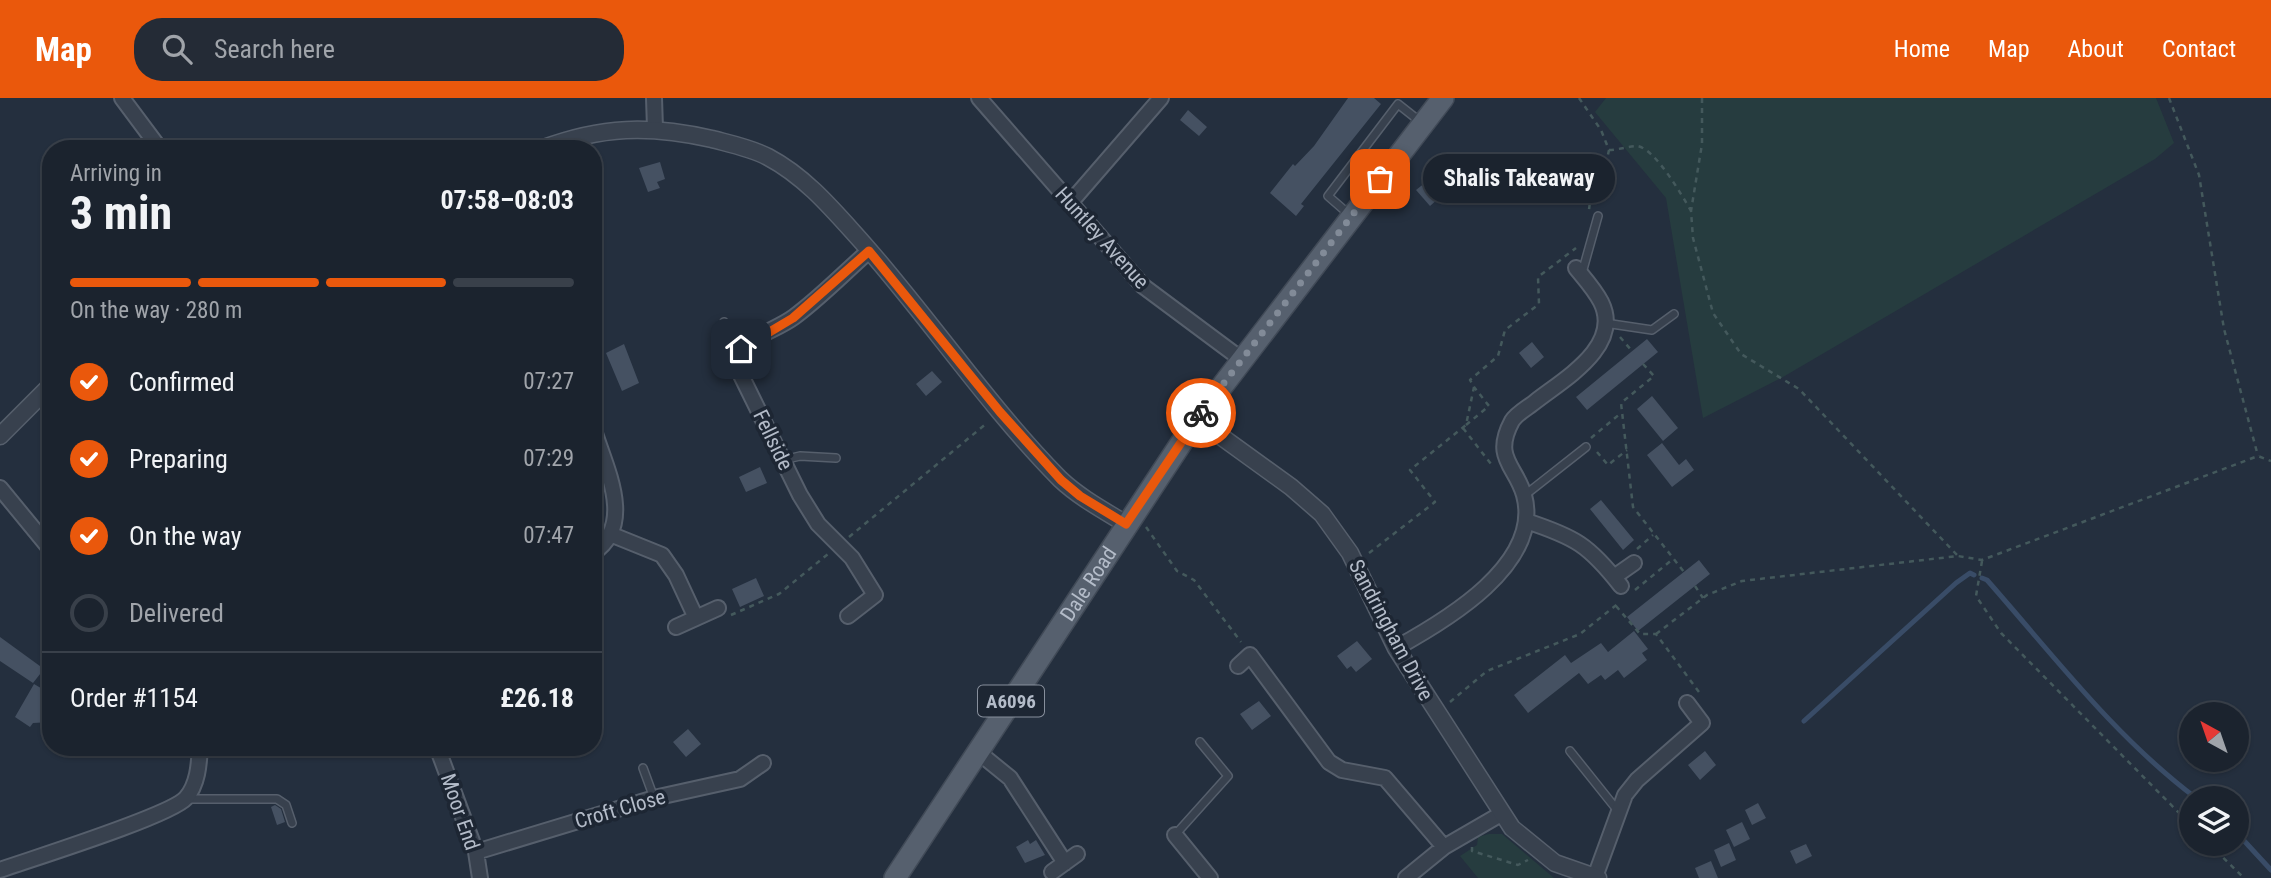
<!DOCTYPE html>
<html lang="en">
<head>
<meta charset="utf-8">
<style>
  :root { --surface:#1b232e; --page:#242b36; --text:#f1f3f6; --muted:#a0a4aa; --line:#39404a; --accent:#ea580c }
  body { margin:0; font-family:"Roboto Condensed",sans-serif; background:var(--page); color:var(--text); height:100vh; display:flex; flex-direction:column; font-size:26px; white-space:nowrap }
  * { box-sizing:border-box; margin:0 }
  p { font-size:23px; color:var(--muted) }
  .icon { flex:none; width:38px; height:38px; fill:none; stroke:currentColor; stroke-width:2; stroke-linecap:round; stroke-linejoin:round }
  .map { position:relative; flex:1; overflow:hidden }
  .drawer { position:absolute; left:42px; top:42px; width:560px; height:616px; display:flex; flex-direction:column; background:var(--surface); border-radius:28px; box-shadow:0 2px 5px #0004,0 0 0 2px var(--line) }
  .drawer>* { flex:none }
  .needle { width:46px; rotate:320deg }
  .buttons { position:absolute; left:2179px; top:604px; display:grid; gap:14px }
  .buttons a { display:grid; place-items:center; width:70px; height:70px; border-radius:50%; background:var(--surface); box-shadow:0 2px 5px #0004,0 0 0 2px var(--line); font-size:35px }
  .pin { position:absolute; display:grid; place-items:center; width:60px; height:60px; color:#fff; margin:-30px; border-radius:14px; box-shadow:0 4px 10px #0006 }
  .courier { position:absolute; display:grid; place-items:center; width:70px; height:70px; margin:-35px; border:5px solid #ea580c; border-radius:50%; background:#fff; color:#222; box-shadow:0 2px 9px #0007 }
  .bubble { position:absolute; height:49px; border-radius:24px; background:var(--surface); box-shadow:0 2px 5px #0004,0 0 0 2px var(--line); font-size:23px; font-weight:700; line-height:49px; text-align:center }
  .summary em { font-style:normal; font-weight:700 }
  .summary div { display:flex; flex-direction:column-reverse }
  .summary { display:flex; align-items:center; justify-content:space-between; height:119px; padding:0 28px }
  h1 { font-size:46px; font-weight:700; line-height:52px }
  .bar { display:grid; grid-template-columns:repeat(4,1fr); gap:10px 7px; align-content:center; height:84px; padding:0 28px }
  .bar i { height:9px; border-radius:5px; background:var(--line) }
  .bar .current { background:var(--accent) }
  .bar p { grid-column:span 4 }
  .line { display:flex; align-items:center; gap:18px; padding:0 28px; border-top:2px solid var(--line) }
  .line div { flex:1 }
  ol { padding:0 28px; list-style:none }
  li { display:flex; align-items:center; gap:21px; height:77px }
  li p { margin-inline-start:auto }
  li .icon { padding:7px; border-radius:50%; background:var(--accent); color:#fff; stroke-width:4 }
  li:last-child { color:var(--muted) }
  li i { width:38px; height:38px; border:4px solid var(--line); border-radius:50% }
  header { display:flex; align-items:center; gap:42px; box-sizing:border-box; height:98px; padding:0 35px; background:var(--accent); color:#fff }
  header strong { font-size:33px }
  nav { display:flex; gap:38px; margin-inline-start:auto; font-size:24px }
  .search { width:490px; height:63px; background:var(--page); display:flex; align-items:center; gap:18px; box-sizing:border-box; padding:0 24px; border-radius:28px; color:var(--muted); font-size:26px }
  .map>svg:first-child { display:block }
  .green { fill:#263c3f }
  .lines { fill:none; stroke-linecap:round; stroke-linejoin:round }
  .stream { stroke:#394c67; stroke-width:5 }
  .building { fill:#455162 }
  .service-casing { stroke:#565f6c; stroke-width:10 }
  .minor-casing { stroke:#565f6c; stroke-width:18 }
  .tertiary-casing { stroke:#565f6c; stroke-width:19 }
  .primary-casing { stroke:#414a57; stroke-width:24 }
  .path { stroke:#44595c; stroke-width:2.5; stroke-dasharray:5 5; stroke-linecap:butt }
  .service { stroke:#38414e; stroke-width:7 }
  .minor { stroke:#38414e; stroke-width:14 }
  .tertiary { stroke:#38414e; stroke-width:16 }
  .primary { stroke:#56606e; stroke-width:21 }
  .done { stroke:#828b98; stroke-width:7; stroke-dasharray:0 12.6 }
  .route { stroke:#ea580c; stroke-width:9 }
  .labels { text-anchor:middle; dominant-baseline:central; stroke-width:7; stroke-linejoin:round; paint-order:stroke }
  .shield { fill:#1d2633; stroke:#878f9c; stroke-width:2 }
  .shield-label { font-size:19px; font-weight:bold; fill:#b4bcc9 }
  .street-label { font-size:21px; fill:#b4bcc9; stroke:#1d2633 }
</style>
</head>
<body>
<header>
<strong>Map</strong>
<div class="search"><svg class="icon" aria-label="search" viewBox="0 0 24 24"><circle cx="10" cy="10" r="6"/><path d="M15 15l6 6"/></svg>Search here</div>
<nav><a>Home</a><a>Map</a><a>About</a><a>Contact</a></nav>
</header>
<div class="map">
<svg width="2271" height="780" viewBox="0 0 2271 780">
  <rect width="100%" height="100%" fill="#242f3e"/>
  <path class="green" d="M1606,0H2156L2174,45L2155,61L1783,279L1703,320L1666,100L1595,14Z
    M1489,736H1502L1554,780H1478L1460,758L1477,747L1478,739Z"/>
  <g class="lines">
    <path class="stream" d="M1982,480L1987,482C2054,558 2115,639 2196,700
      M1804,623L1956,485L1970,475L1974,477
      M2236,734L2271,772"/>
  </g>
  <path class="building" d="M1348,0H1374L1381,6L1301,106L1304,108L1296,118L1270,95L1293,66L1295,68L1314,48Z
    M1188,12L1207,29L1199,38L1180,22Z
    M660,64L665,81L657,84L660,90L648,94L639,70Z
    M1426,84L1439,100L1430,108L1416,92Z
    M1647,241L1658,254L1587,312L1576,299Z
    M1532,244L1544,259L1531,270L1519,255Z
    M624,246L639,285L622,293L606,255Z
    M932,273L942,284L926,298L916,286Z
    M1652,298L1678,330L1663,343L1637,311Z
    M1662,345L1679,367L1686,361L1694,372L1672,389L1647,357Z
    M760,369L767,385L746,394L739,379Z
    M1601,402L1634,442L1623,452L1590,411Z
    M1699,462L1710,476L1638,533L1627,519Z
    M756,480L764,498L740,509L732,491Z
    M1634,533L1648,551L1642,555L1647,562L1624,580L1618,572L1605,582L1601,577L1588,586L1579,575L1528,615L1514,597L1565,557L1571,565L1601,545L1608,554Z
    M0,539L44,571L33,585L0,563Z
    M1357,543L1372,561L1356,574L1351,568L1347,571L1337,558Z
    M34,586L51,596L44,609L49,612L47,616L51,624L33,625L30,629L15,619Z
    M1259,603L1271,618L1252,632L1240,616Z
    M688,631L701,646L686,659L673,644Z
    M1705,653L1716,667L1700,682L1688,667Z
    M1758,705L1766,720L1752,727L1745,712Z
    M275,707L281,711L285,724L277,727L271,709Z
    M1742,724L1750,741L1734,749L1726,732Z
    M1028,742L1030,746L1036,742L1045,757L1025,765L1016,749Z
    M1729,745L1736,762L1721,769L1714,752Z
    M1806,746L1812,758L1796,766L1790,753Z
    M1711,763L1718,780H1699L1695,770Z"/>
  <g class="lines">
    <g class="service-casing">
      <path id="service" d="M1351,118L1328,98L1398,6L1422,25
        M1582,175L1598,118
        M724,224L741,251
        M1605,225L1652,232L1674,216
        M783,362L800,358L836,360
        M1525,397L1586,349
        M1570,653L1618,713
        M643,670L654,700
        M186,701H277L286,707L292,725
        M1175,737L1228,678L1200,644"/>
    </g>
    <g class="minor-casing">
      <path id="minor" d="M122,0L160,51
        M654,0L655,30
        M979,0L1143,188L1241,261
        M1070,105L1161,0
        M593,329C604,367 637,426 593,455
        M0,390L51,452
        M1526,423C1575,439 1589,447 1621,488
        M610,436L662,457L676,477L696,520
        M1614,479L1634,465
        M848,518L875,497L852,460L818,426L800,397L735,265C746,237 772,235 794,219C821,199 845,174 869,153
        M676,529L718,510
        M1396,550C1445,523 1543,466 1524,397C1516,368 1492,360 1512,323C1517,315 1529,309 1536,303C1564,281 1623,248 1601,204C1595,192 1585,181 1576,170
        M1238,568L1250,557L1329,664L1342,672L1385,680L1444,749
        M437,649L476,754L480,780
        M978,654L1010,680L1065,765
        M1175,737L1210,780
        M476,754L654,700L740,681L763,665
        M0,772C31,761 170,718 186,700C198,686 199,666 200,649
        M1052,774L1077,756
        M1595,779L1625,697L1637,682L1702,625L1687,605
        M1406,780L1444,749L1501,716"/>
    </g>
    <g class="tertiary-casing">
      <path id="tertiary" d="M541,51C602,28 649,27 712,41C731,46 751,50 768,59C806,79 834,113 862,144C930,221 988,308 1060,381C1079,399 1103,412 1126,426
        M1197,321L1291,389L1322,416L1350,455L1396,550L1512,730L1555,765L1598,780
        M0,338L51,287"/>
    </g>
    <g class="primary-casing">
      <g id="primary">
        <path id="s1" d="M895,780L1197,321L1443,0"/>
      </g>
    </g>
    <path class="path" d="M1579,0L1601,32L1609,52L1600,94L1590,103L1589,112
      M1702,0V46L1691,113L1693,140L1713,215L1741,256L1799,291L1958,458
      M2169,0L2199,77L2224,231L2258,358
      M1609,52C1618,52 1629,48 1637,48C1655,50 1683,99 1691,113
      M1620,239L1632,253
      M1643,266L1654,278L1621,305L1633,409L1684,474
      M1466,327L1489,308L1474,289
      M1463,330L1491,366
      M1591,340L1621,315
      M1597,354L1608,367L1627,352
      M1146,429L1177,473L1194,482L1241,544
      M849,439L987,325
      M1637,451L1653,437
      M1369,455L1435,404L1410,372L1466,327L1474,289L1470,282L1498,258L1505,232L1539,206L1538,179L1576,150
      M1982,463L1976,498L2001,535L2191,727
      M1695,488L1703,500
      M1635,492L1673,461
      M1616,508L1640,536H1656L1699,594
      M731,517L779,496L828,456
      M1656,536L1707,497L1742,483L1958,458L1982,462L2258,358L2271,363
      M1450,604L1487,573L1580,536L1620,504
      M2209,746L2244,780
      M1472,749V753L1518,767L1528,762"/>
    <use href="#service" class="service"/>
    <use href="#minor" class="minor"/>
    <use href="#tertiary" class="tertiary"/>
    <use href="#primary" class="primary"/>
  </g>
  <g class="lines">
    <path class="done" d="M1201,315L1380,81"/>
    <path class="route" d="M741,251L793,220L869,153L1000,314L1061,382L1080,398L1126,426L1201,315"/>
  </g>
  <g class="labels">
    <rect class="shield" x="978" y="587.5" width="66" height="31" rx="5"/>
    <g class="shield-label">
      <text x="1011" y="603">A6096</text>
    </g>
    <g class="street-label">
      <text transform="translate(1102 140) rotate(48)">Huntley Avenue</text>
      <text transform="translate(773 342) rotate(64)">Fellside</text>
      <text stroke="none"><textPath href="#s1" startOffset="352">Dale Road</textPath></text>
      <text transform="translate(1391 532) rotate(62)">Sandringham Drive</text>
      <text transform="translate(620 711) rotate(-16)">Croft Close</text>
      <text transform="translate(460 714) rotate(71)">Moor End</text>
    </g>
  </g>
</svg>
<div class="buttons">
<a><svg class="needle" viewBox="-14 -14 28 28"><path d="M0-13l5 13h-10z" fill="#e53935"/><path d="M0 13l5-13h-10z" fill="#a0a4aa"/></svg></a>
<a><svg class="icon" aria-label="layers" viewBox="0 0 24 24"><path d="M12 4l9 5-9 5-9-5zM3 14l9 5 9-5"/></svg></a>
</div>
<div class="pin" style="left:1380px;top:81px;background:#ea580c"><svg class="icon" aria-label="bag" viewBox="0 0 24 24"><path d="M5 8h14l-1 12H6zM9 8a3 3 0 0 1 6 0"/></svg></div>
<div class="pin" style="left:741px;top:251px;background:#1f2937"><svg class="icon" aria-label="home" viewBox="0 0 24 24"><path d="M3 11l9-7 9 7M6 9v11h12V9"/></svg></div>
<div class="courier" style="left:1201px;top:315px"><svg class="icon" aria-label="bike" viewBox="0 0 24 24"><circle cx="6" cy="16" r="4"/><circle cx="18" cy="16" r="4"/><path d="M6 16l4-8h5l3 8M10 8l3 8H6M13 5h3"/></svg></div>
<div class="bubble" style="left:1423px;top:56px;width:192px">Shalis Takeaway</div>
<section class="drawer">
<div class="summary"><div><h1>3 min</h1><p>Arriving in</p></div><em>07:58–08:03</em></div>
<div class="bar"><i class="current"></i><i class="current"></i><i class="current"></i><i></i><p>On the way · 280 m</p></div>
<ol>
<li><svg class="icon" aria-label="check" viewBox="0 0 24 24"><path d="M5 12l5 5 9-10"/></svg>Confirmed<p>07:27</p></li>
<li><svg class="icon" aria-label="check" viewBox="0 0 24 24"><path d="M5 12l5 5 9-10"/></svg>Preparing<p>07:29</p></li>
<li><svg class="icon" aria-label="check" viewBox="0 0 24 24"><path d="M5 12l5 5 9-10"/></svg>On the way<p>07:47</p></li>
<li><i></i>Delivered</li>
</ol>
<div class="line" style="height:91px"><div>Order #1154</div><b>£26.18</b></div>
</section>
</div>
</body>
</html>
